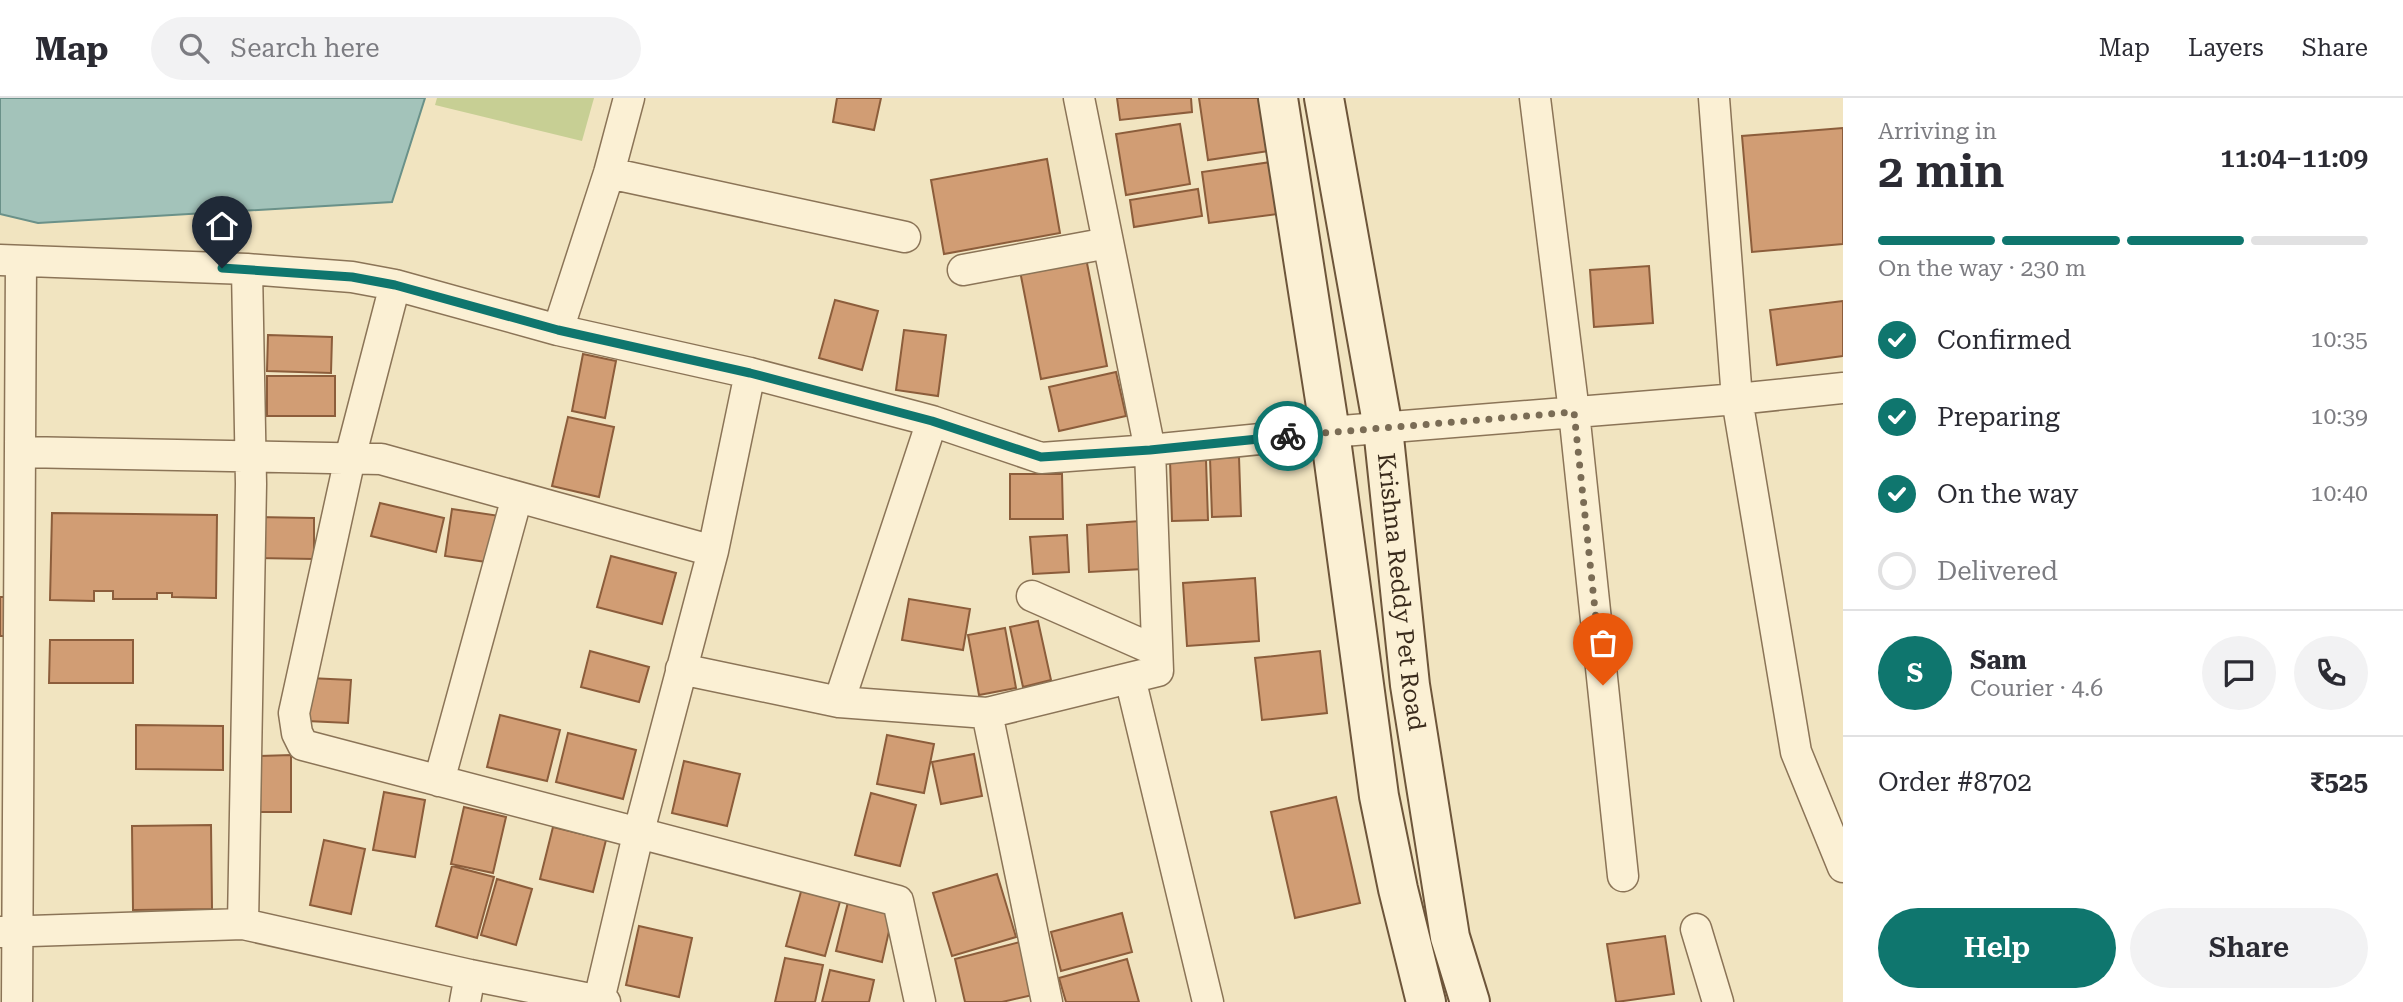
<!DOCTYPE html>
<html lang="en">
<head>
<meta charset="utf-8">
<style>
  :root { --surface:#fff; --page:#f2f2f3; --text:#2b2b33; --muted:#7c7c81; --line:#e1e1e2; --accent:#0f766e }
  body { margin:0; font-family:"Roboto Serif",serif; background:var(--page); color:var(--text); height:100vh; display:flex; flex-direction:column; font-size:26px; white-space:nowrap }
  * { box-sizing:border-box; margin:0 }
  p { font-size:23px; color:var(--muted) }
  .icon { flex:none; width:38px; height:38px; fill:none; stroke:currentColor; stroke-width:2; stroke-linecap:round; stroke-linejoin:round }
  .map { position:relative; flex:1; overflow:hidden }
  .sheet { display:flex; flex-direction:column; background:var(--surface); width:560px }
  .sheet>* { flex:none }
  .pin { position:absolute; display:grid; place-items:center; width:60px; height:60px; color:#fff; margin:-72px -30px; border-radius:50% 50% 50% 0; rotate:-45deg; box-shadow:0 0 7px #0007 }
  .pin .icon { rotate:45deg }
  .courier { position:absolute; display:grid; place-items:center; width:70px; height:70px; margin:-35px; border:5px solid #0f766e; border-radius:50%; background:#fff; color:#222; box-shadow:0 2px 9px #0007 }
  .head em { font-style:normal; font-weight:600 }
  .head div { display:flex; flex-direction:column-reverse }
  .head { display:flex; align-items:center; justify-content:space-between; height:119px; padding:0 35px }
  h1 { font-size:46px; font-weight:600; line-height:52px }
  .bar { display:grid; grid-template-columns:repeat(4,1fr); gap:10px 7px; align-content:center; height:84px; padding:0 35px }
  .bar i { height:9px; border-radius:5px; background:var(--line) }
  .bar .current { background:var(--accent) }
  .bar p { grid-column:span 4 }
  .line { display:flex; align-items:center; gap:18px; padding:0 35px; border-top:2px solid var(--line) }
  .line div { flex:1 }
  .round { display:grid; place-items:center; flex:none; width:74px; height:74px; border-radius:37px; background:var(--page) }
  ol { padding:0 35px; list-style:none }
  li { display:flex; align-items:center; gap:21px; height:77px }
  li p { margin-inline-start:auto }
  li .icon { padding:7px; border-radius:50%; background:var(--accent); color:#fff; stroke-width:4 }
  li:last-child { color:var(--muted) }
  li i { width:38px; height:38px; border:4px solid var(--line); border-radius:50% }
  .action { display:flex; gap:14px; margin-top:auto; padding:14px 35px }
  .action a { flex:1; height:80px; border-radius:42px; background:var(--accent); color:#fff; font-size:28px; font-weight:600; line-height:80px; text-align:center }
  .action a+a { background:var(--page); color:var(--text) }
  header { display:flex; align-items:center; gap:42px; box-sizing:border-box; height:98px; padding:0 35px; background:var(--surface); border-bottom:2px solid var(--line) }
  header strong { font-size:33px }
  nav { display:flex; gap:38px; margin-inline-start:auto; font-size:24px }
  .search { width:490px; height:63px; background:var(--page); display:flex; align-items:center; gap:18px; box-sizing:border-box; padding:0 24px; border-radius:38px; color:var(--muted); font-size:26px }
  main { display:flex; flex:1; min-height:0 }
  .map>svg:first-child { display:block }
  .green { fill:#c7cf94 }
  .water { fill:#a3c3ba; stroke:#6a9189; stroke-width:2 }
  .building { fill:#d19d74; stroke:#8c5d3b; stroke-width:2 }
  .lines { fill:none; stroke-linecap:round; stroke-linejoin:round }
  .minor-casing { stroke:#8b7457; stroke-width:33 }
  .secondary-casing { stroke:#6d553a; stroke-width:42 }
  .minor { stroke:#fbf0d4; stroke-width:30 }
  .secondary { stroke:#fbf0d4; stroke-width:38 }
  .done { stroke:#7a6c55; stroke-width:7; stroke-dasharray:0 12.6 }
  .route { stroke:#0f766e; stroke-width:9 }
  .labels { text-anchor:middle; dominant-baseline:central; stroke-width:6; stroke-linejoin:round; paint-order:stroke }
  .street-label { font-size:24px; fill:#3a2b1c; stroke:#f8edd0 }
</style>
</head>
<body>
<header>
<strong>Map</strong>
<div class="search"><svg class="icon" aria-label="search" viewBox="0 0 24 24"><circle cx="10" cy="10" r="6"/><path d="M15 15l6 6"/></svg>Search here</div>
<nav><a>Map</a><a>Layers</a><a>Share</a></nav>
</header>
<main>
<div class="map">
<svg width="1843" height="904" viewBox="0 0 1843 904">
  <rect width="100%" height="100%" fill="#f1e4c0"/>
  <path class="green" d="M437,0H594L582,43L435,7Z"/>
  <path class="water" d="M0,0H425L392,104L38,125L0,116Z"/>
  <path class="building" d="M837,0H881L874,32L833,24Z
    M1117,0H1191L1192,14L1120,22Z
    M1199,0H1267L1275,52L1208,62Z
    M1180,26L1190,86L1126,97L1116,36Z
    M1843,30V146L1752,154L1742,38Z
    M1047,61L1060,135L944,156L931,82Z
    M1271,64L1278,116L1209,125L1202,74Z
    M1198,91L1202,118L1134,129L1130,102Z
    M1086,160L1107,268L1041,281L1020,173Z
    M1649,168L1653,225L1594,229L1590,172Z
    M835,202L878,213L862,272L819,260Z
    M1843,203V258L1777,267L1770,212Z
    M904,232L946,237L938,298L896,292Z
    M268,237L332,239L331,275L267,273Z
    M583,256L616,263L605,320L572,313Z
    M1116,274L1126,318L1059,333L1049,289Z
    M267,278H335V318H267Z
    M568,319L614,329L599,399L552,388Z
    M1239,359L1241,418L1212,419L1210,360Z
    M1206,362L1208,422L1172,423L1170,363Z
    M1010,376H1062L1063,421H1010Z
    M380,405L444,420L436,454L371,438Z
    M452,411L500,418L493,465L445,458Z
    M52,415L217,417L216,500L172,499V495H157V501H113V493H94V503L50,502Z
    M256,419L314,420V461L256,460Z
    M1140,423L1143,471L1089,474L1087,427Z
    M1067,437L1069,474L1033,476L1030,439Z
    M611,458L676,475L662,526L597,509Z
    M1255,480L1259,543L1187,548L1183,485Z
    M0,499H5V538H0Z
    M909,501L970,511L963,552L902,542Z
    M1038,523L1051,582L1023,589L1010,529Z
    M1005,530L1016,590L979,597L968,537Z
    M50,542H133V585H49Z
    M590,553L649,569L639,604L581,589Z
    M1320,553L1327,615L1262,622L1255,560Z
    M309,580L351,582L348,625L307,623Z
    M500,617L560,632L547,683L487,669Z
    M136,627L223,628V672L136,671Z
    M568,635L636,652L623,701L556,684Z
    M887,637L934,646L924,695L877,686Z
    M974,656L982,698L941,706L932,664Z
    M291,657V714H260V658Z
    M684,663L740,676L727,728L672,715Z
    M384,694L425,702L415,759L373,752Z
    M871,695L916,707L900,768L855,757Z
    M1336,699L1360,805L1295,820L1271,714Z
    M464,709L506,719L493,775L451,766Z
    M211,727L212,811L133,812L132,728Z
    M553,729L606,742L593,794L540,781Z
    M324,742L365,751L351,816L310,807Z
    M452,768L494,779L477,840L436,828Z
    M997,776L1016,839L952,858L933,795Z
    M497,781L532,791L516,847L481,837Z
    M802,790L841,800L825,858L786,848Z
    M849,800L894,811L882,864L836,853Z
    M1122,815L1132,854L1061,873L1051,834Z
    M639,828L692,840L679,899L626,887Z
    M1665,838L1674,896L1616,904L1607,846Z
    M1024,843L1037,896L1002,904H965L955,861Z
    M785,860L823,867L815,904H775Z
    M1127,861L1139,904H1066L1059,880Z
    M830,872L874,882L869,904H822Z"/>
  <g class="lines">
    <g class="minor-casing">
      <path id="minor" d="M1535,0L1574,314L1623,778
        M1714,0L1737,301L1796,654L1843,769
        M609,75L905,139
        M0,162L247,171L352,179L395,187L558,232L750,275L932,323L1041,360L1150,352L1330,334L1737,301L1843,290
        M963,172L1108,145
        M395,187L350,360L294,615L297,635L303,647L898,803L920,904
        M558,232L609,75L629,0
        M20,354L381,361L713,453
        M1032,498L1157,553
        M681,571L839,604L987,615L1158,573L1150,352L1079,0
        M1130,580L1208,904
        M839,604L932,323
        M987,615L1047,904
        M439,683L517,399
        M243,826L251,386L247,171
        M1696,831L1718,904
        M0,834L243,826L470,877L605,904
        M599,902L638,737L713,453L750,275
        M17,904L21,164
        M465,904L470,877"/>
    </g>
    <g class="secondary-casing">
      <g id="secondary">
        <path d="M1278,0L1330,334L1379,698L1398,791L1426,904"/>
        <path id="s1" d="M1324,0L1383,330L1410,587L1450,839L1470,904"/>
      </g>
    </g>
    <use href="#minor" class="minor"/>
    <use href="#secondary" class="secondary"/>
  </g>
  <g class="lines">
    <path class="done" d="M1288,338L1574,314L1603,587"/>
    <path class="route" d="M222,170L352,179L395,187L558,232L750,275L932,323L1041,359L1150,352L1288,338"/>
  </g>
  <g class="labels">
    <g class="street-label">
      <text stroke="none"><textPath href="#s1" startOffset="500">Krishna Reddy Pet Road</textPath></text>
    </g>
  </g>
</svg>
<div class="pin" style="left:1603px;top:587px;background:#ea580c"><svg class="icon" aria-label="bag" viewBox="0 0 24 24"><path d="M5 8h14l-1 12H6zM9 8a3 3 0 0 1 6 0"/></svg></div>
<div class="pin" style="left:222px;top:170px;background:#1f2937"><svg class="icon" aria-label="home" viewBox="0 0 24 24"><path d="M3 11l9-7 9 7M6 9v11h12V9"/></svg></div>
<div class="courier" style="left:1288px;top:338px"><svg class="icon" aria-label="bike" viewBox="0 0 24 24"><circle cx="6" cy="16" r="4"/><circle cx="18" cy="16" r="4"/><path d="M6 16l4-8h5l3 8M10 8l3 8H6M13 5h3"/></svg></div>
</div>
<section class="sheet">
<div class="head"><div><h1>2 min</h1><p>Arriving in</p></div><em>11:04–11:09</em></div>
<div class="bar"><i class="current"></i><i class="current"></i><i class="current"></i><i></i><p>On the way · 230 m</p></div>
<ol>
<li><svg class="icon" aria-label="check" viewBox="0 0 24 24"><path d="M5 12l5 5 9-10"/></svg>Confirmed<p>10:35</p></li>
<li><svg class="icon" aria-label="check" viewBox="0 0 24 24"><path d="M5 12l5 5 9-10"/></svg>Preparing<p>10:39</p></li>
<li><svg class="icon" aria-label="check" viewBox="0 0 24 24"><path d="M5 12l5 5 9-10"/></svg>On the way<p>10:40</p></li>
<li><i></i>Delivered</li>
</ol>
<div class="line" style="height:126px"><b class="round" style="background:var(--accent);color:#fff">S</b><div><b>Sam</b><p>Courier · 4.6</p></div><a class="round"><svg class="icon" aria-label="chat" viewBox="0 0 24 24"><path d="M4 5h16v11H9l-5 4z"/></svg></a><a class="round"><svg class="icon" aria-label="phone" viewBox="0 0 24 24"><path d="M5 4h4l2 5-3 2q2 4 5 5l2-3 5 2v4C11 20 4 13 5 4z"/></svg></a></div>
<div class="line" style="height:91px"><div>Order #8702</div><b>₹525</b></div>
<div class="action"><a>Help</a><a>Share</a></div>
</section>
</main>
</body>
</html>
